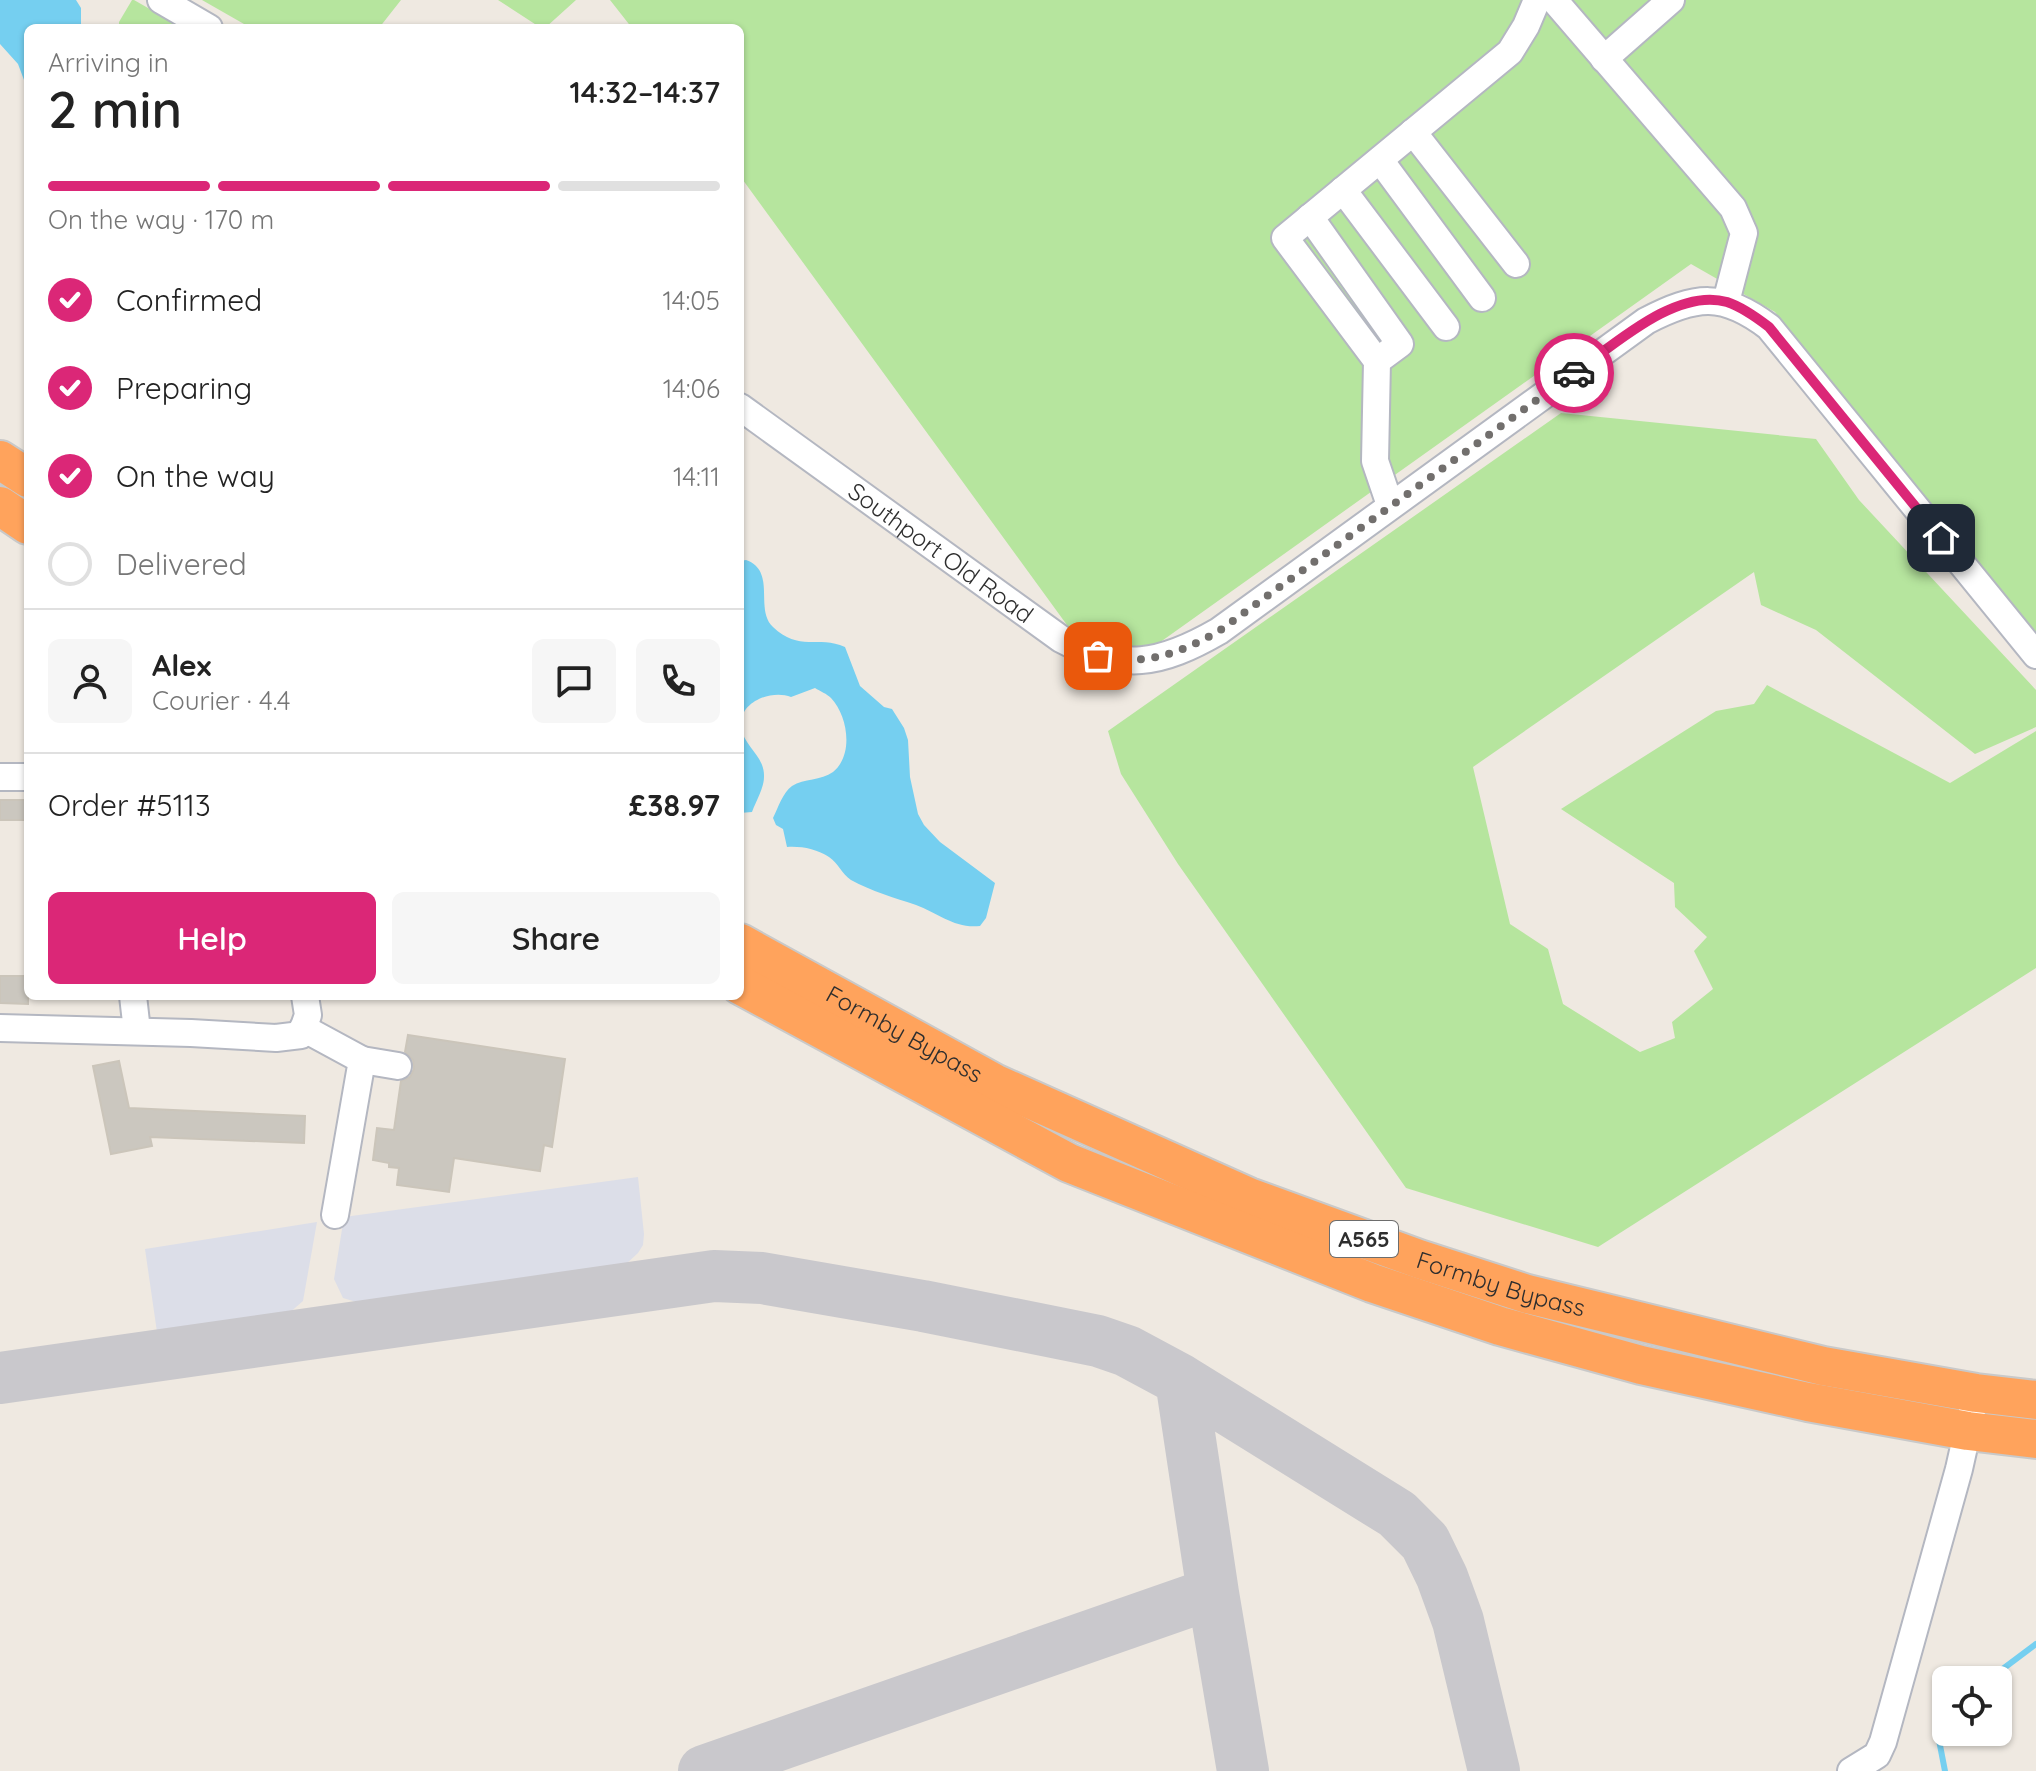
<!DOCTYPE html>
<html lang="en">
<head>
<meta charset="utf-8">
<style>
  :root { --surface:#fff; --page:#f6f6f6; --text:#222; --muted:#767676; --line:#e0e0e0; --accent:#db2777 }
  body { margin:0; font-family:Quicksand,sans-serif; background:var(--page); color:var(--text); height:100vh; display:flex; flex-direction:column; font-size:30px; white-space:nowrap }
  * { box-sizing:border-box; margin:0 }
  p { font-size:26px; color:var(--muted) }
  .icon { flex:none; width:44px; height:44px; fill:none; stroke:currentColor; stroke-width:2; stroke-linecap:round; stroke-linejoin:round }
  .map { position:relative; flex:1; overflow:hidden }
  .sheet { position:absolute; left:24px; top:24px; width:720px; height:976px; display:flex; flex-direction:column; background:var(--surface); border-radius:12px; box-shadow:0 2px 6px #0004 }
  .sheet>* { flex:none }
  .controls { position:absolute; left:1932px; top:1666px; display:grid; gap:16px }
  .controls a { display:grid; place-items:center; width:80px; height:80px; border-radius:12px; background:var(--surface); box-shadow:0 2px 6px #0004; font-size:40px }
  .pin { position:absolute; display:grid; place-items:center; width:68px; height:68px; color:#fff; margin:-34px; border-radius:16px; box-shadow:0 4px 12px #0006 }
  .courier { position:absolute; display:grid; place-items:center; width:80px; height:80px; margin:-40px; border:6px solid #db2777; border-radius:50%; background:#fff; color:#222; box-shadow:0 2px 10px #0007 }
  .overview em { font-style:normal; font-weight:600 }
  .overview div { display:flex; flex-direction:column-reverse }
  .overview { display:flex; align-items:center; justify-content:space-between; height:136px; padding:0 24px }
  h1 { font-size:52px; font-weight:600; line-height:60px }
  .bar { display:grid; grid-template-columns:repeat(4,1fr); gap:12px 8px; align-content:center; height:96px; padding:0 24px }
  .bar i { height:10px; border-radius:6px; background:var(--line) }
  .bar .selected { background:var(--accent) }
  .bar p { grid-column:span 4 }
  .line { display:flex; align-items:center; gap:20px; padding:0 24px; border-top:2px solid var(--line) }
  .line div { flex:1 }
  .round { display:grid; place-items:center; flex:none; width:84px; height:84px; border-radius:12px; background:var(--page) }
  ol { padding:0 24px; list-style:none }
  li { display:flex; align-items:center; gap:24px; height:88px }
  li p { margin-inline-start:auto }
  li .icon { padding:8px; border-radius:50%; background:var(--accent); color:#fff; stroke-width:4 }
  li:last-child { color:var(--muted) }
  li i { width:44px; height:44px; border:4px solid var(--line); border-radius:50% }
  .cta { display:flex; gap:16px; margin-top:auto; padding:16px 24px }
  .cta a { flex:1; height:92px; border-radius:12px; background:var(--accent); color:#fff; font-size:32px; font-weight:600; line-height:92px; text-align:center }
  .cta a+a { background:var(--page); color:var(--text) }
  .map>svg:first-child { display:block }
  .airport { fill:#dcdee8 }
  .green { fill:#b6e59e }
  .water { fill:#75cff0 }
  .lines { fill:none; stroke-linecap:round; stroke-linejoin:round }
  .stream { stroke:#75cff0; stroke-width:6 }
  .taxiway { stroke:#c9c8cc; stroke-width:52 }
  .building { fill:#cbc7bf; stroke:#cbc5ba; stroke-width:2 }
  .minor-casing { stroke:#b4b7c1; stroke-width:30 }
  .highway-casing { stroke:#c9c9c9; stroke-width:42 }
  .minor { stroke:#fff; stroke-width:26 }
  .highway { stroke:#ffa35c; stroke-width:38 }
  .done { stroke:#726f6d; stroke-width:8; stroke-dasharray:0 14.4 }
  .route { stroke:#db2777; stroke-width:10 }
  .labels { text-anchor:middle; dominant-baseline:central; stroke-width:8; stroke-linejoin:round; paint-order:stroke }
  .shield { fill:#fff; stroke:#6d6d6d; stroke-width:2 }
  .shield-label { font-size:22px; font-weight:bold; fill:#2e2e2e }
  .street-label { font-size:24px; fill:#2e2e2e; stroke:#fff }
</style>
</head>
<body>
<div class="map">
<svg width="2036" height="1771" viewBox="0 0 2036 1771">
  <rect width="100%" height="100%" fill="#efe9e1"/>
  <path class="airport" d="M638,1177L644,1234L643,1245L638,1253L625,1265L363,1304L343,1298L334,1279L344,1217Z
    M317,1222L303,1301L288,1314L157,1332L145,1249Z"/>
  <path class="green" d="M132,0H134L183,28H119V22Z
    M202,0H401L379,28H251Z
    M498,0H576L545,28H541Z
    M610,0H2036V661L1775,312L1691,264L1107,680L740,176V28H632Z
    M1561,413L1816,439L1859,500L2036,690V727L1975,754L1816,630L1761,605L1754,572L1473,767L1510,924L1548,949L1563,1004L1640,1052L1675,1038L1672,1022L1713,989L1694,951L1707,937L1675,907L1674,883L1561,809L1716,711L1754,704L1767,685L1950,783L2036,731V968L1598,1247L1406,1188L1178,864L1121,774L1108,731Z"/>
  <path class="water" d="M0,0H76L81,8V28H28V81L24,80L18,64L0,44Z
    M746,560C777,571 754,609 773,627C799,652 818,635 845,647L860,686L884,707L892,709L904,728L908,740L910,777L918,814L924,825L940,842L995,883L986,918L980,926C955,929 938,913 916,905C895,898 871,891 851,880C842,874 838,863 829,857C817,849 801,846 787,847L783,829L776,825L773,818C778,808 783,792 792,786C804,778 821,781 833,772C854,755 848,716 831,698C827,694 820,691 815,688L791,697C772,689 738,702 741,727C744,747 765,756 764,777C764,788 756,801 752,812L740,813V561Z"/>
  <g class="lines">
    <path class="stream" d="M1988,1680L2036,1644
      M1945,1771L1938,1735L1946,1721"/>
    <path class="taxiway" d="M0,1378L714,1276L762,1278L923,1306L1098,1341L1127,1351L1181,1380L1397,1514L1425,1542L1442,1577L1458,1621L1494,1771
      M1181,1380L1213,1593L1243,1771
      M704,1771L1213,1593"/>
  </g>
  <path class="building" d="M0,800H28V820H0Z
    M0,976H28V1004L0,1003Z
    M408,1035L565,1059L552,1147L544,1145L540,1171L454,1158L449,1192L397,1185L399,1168L389,1167V1163L373,1160L377,1128L394,1130L401,1081L410,1077L414,1069L413,1060L405,1052Z
    M119,1061L129,1108L305,1116L304,1143L150,1137L152,1146L111,1154L93,1066Z"/>
  <g class="lines">
    <g class="minor-casing">
      <g id="minor">
        <path d="M161,0L209,28"/>
        <path d="M1554,0L1733,208L1744,233L1726,302"/>
        <path d="M1604,59L1671,0"/>
        <path d="M1413,132L1516,264"/>
        <path d="M1380,160L1482,298"/>
        <path d="M1343,190L1446,327"/>
        <path d="M1310,217L1400,344L1377,361"/>
        <path id="s1" d="M740,407L1061,639C1123,672 1160,665 1219,631L1646,321C1696,295 1723,292 1769,327L2036,655"/>
        <path d="M1390,505L1375,461L1377,361L1285,238L1510,52L1526,26L1537,0"/>
        <path d="M0,777H28"/>
        <path d="M133,996L137,1031"/>
        <path d="M0,1028L191,1033L276,1038L301,1035L308,1015L305,996"/>
        <path d="M303,1028L362,1060L335,1215"/>
        <path d="M362,1060L398,1066"/>
        <path d="M1851,1771L1877,1755L1883,1742L1959,1469L1976,1393"/>
      </g>
    </g>
    <g class="highway-casing">
      <g id="highway">
        <path d="M0,460L28,478"/>
        <path d="M0,506L28,525"/>
        <path id="s2" d="M740,943L994,1083L1249,1197L1419,1259L1527,1294L1823,1366L1976,1393L2036,1400"/>
        <path d="M740,985L1069,1163L1372,1283L1500,1326L1641,1365L1808,1402L1968,1431L2036,1439"/>
      </g>
    </g>
    <use href="#minor" class="minor"/>
    <use href="#highway" class="highway"/>
  </g>
  <g class="lines">
    <path class="done" d="M1098,656C1143,667 1181,653 1219,631L1574,373"/>
    <path class="route" d="M1574,373C1613,346 1676,287 1727,302C1742,307 1756,317 1769,327L1941,538"/>
  </g>
  <g class="labels">
    <rect class="shield" x="1330" y="1221" width="68" height="36" rx="6"/>
    <g class="shield-label">
      <text x="1364" y="1239">A565</text>
    </g>
    <g class="street-label">
      <text stroke="none"><textPath href="#s1" startOffset="248">Southport Old Road</textPath></text>
      <text stroke="none"><textPath href="#s2" startOffset="188">Formby Bypass</textPath></text>
      <text stroke="none"><textPath href="#s2" startOffset="836">Formby Bypass</textPath></text>
    </g>
  </g>
</svg>
<div class="controls">
<a><svg class="icon" aria-label="locate" viewBox="0 0 24 24"><circle cx="12" cy="12" r="6"/><path d="M12 2v4M12 18v4M2 12h4M18 12h4"/></svg></a>
</div>
<div class="pin" style="left:1098px;top:656px;background:#ea580c"><svg class="icon" aria-label="bag" viewBox="0 0 24 24"><path d="M5 8h14l-1 12H6zM9 8a3 3 0 0 1 6 0"/></svg></div>
<div class="pin" style="left:1941px;top:538px;background:#1f2937"><svg class="icon" aria-label="home" viewBox="0 0 24 24"><path d="M3 11l9-7 9 7M6 9v11h12V9"/></svg></div>
<div class="courier" style="left:1574px;top:373px"><svg class="icon" aria-label="car" viewBox="0 0 24 24"><path d="M5 17H2v-5l4-1 3-4h7l3 4 3 1v5h-3M9 17h6M6 11h13"/><circle cx="7" cy="17" r="2"/><circle cx="17" cy="17" r="2"/></svg></div>
<section class="sheet">
<div class="overview"><div><h1>2 min</h1><p>Arriving in</p></div><em>14:32–14:37</em></div>
<div class="bar"><i class="selected"></i><i class="selected"></i><i class="selected"></i><i></i><p>On the way · 170 m</p></div>
<ol>
<li><svg class="icon" aria-label="check" viewBox="0 0 24 24"><path d="M5 12l5 5 9-10"/></svg>Confirmed<p>14:05</p></li>
<li><svg class="icon" aria-label="check" viewBox="0 0 24 24"><path d="M5 12l5 5 9-10"/></svg>Preparing<p>14:06</p></li>
<li><svg class="icon" aria-label="check" viewBox="0 0 24 24"><path d="M5 12l5 5 9-10"/></svg>On the way<p>14:11</p></li>
<li><i></i>Delivered</li>
</ol>
<div class="line" style="height:144px"><a class="round"><svg class="icon" aria-label="person" viewBox="0 0 24 24"><circle cx="12" cy="8" r="4"/><path d="M4 21q1-7 8-7t8 7"/></svg></a><div><b>Alex</b><p>Courier · 4.4</p></div><a class="round"><svg class="icon" aria-label="chat" viewBox="0 0 24 24"><path d="M4 5h16v11H9l-5 4z"/></svg></a><a class="round"><svg class="icon" aria-label="phone" viewBox="0 0 24 24"><path d="M5 4h4l2 5-3 2q2 4 5 5l2-3 5 2v4C11 20 4 13 5 4z"/></svg></a></div>
<div class="line" style="height:104px"><div>Order #5113</div><b>£38.97</b></div>
<div class="cta"><a>Help</a><a>Share</a></div>
</section>
</div>
</body>
</html>
